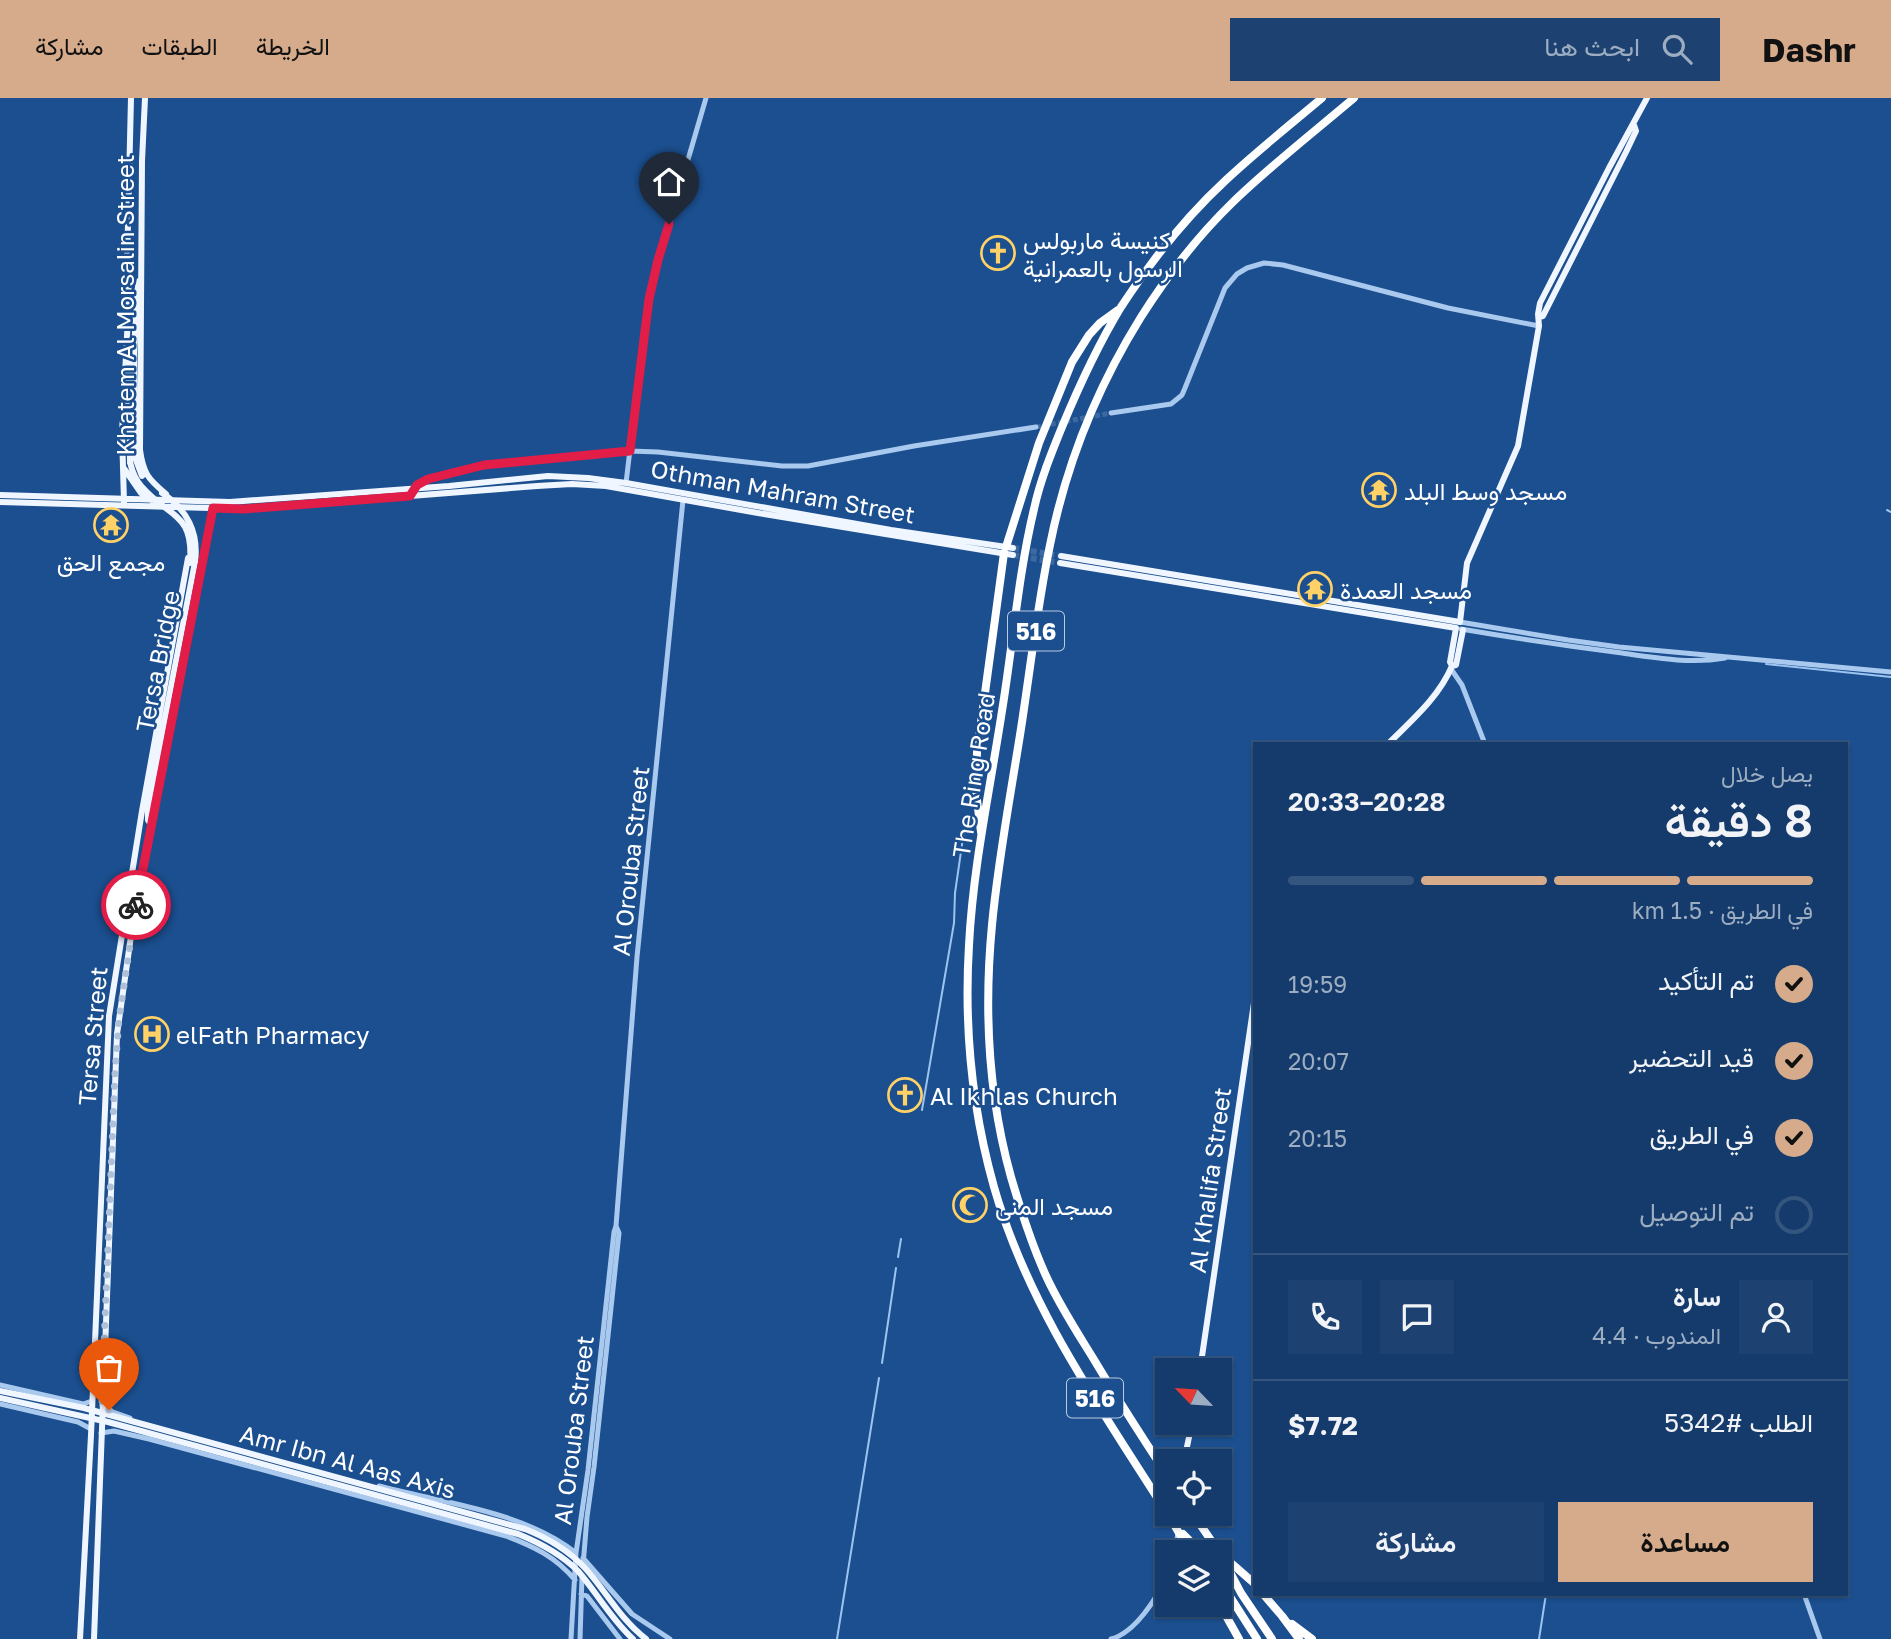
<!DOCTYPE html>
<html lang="ar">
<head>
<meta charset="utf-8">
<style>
  :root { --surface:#143b6b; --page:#1d4271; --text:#f1f3f6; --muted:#9dadc1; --line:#33557e; --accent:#d6ab8b }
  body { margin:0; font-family:"Golos Text",Vazirmatn,sans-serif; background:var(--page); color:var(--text); direction:rtl; height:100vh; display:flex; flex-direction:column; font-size:26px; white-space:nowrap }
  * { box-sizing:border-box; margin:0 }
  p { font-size:23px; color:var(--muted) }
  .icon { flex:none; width:38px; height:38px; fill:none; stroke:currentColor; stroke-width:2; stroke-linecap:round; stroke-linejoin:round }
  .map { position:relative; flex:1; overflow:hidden; direction:ltr }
  .panel { position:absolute; left:1253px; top:644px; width:595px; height:854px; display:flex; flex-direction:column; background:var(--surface); border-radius:0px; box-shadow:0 2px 5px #0004,0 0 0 2px var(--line); direction:rtl }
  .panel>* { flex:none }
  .needle { width:46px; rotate:295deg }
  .buttons { position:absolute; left:1155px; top:1260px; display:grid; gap:14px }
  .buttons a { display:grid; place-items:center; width:77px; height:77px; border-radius:0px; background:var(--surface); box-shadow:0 2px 5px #0004,0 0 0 2px var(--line); font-size:35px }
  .pin { position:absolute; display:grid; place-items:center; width:60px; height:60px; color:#fff; margin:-72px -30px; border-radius:50% 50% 50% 0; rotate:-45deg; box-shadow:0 0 7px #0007 }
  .pin .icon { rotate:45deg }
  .courier { position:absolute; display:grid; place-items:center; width:70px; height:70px; margin:-35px; border:5px solid #e11d48; border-radius:50%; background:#fff; color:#222; box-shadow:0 2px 9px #0007 }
  .summary em { font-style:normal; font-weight:600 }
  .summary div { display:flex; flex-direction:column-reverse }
  .summary { display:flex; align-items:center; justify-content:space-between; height:119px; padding:0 35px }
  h1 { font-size:46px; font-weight:600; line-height:52px }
  .bar { display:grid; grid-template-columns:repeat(4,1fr); gap:10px 7px; align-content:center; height:84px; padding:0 35px }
  .bar i { height:9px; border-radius:5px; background:var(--line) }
  .bar .active { background:var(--accent) }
  .bar p { grid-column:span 4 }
  .line { display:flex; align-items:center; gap:18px; padding:0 35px; border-top:2px solid var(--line) }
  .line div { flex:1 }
  .round { display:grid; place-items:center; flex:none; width:74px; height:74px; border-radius:0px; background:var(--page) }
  ol { padding:0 35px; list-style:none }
  li { display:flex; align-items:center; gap:21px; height:77px }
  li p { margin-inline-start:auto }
  li .icon { padding:7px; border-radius:50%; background:var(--accent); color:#111; stroke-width:4 }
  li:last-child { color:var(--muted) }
  li i { width:38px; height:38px; border:4px solid var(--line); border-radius:50% }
  .cta { display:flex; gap:14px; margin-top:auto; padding:14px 35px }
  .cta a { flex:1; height:80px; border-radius:0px; background:var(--accent); color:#111; font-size:28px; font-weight:600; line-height:80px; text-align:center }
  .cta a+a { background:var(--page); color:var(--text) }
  header { display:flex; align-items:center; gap:42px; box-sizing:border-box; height:98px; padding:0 35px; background:var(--accent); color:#111 }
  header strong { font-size:33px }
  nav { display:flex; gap:38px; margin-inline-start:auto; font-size:24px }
  .search { width:490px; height:63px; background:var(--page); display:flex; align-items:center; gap:18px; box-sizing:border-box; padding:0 24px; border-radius:0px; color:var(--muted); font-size:26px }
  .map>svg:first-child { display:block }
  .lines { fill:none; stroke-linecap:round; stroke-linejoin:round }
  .stream { stroke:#9cc4f0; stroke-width:2 }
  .minor-tunnel { stroke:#3d69a0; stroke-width:5; stroke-dasharray:5 2.5; stroke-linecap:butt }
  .major-tunnel { stroke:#3d69a0; stroke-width:6; stroke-dasharray:6 3; stroke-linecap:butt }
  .minor { stroke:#a9c9ee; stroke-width:5 }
  .major { stroke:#f0f6ff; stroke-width:6 }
  .highway { stroke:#fff; stroke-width:8 }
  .major-bridge { stroke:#f0f6ff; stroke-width:6 }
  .done { stroke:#afc1d8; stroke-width:7; stroke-dasharray:0 12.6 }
  .route { stroke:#e11d48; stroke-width:9 }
  .labels { text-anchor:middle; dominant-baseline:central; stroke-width:5; stroke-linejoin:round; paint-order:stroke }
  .shield { fill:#1b4f8f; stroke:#bbcadd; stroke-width:2 }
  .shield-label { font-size:23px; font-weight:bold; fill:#fff }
  .poi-label { font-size:24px; fill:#fff; stroke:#1b4f8f; text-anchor:start }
  .street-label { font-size:24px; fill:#fff; stroke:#1b4f8f }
</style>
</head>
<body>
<header>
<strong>Dashr</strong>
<div class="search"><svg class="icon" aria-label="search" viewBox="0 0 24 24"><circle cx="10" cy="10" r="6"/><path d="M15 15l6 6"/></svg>ابحث هنا</div>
<nav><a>الخريطة</a><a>الطبقات</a><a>مشاركة</a></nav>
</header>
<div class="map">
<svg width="1891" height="1541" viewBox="0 0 1891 1541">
  <rect width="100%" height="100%" fill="#1b4f8f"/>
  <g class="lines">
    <path class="stream" d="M1887,412L1891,414
      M1766,566L1891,579
      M922,1012L954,825L955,795L966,719
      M898,1159L901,1141
      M882,1265L896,1170
      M837,1541L879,1280
      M1539,1541L1546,1496"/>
    <path class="minor-tunnel" d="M1036,329L1111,315"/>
    <path class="major-tunnel" d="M1013,450L1061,458
      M1013,457L1060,465"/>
    <path class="minor" d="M1111,315L1171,306L1182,297L1185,290L1225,190L1237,176L1247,170L1264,165L1283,167L1448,210L1539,228
      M626,385L646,218L654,178L706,0
      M410,398L414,391L423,383L484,367L630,353L658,354L782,368H808L914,348L1036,329
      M1460,524L1568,542L1619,549L1891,574
      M1461,531C1514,540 1568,548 1622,555C1656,560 1691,566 1725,560
      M1451,571L1462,587L1485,646
      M0,1287L83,1306L92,1303
      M0,1306L78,1324L91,1331
      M102,1307L113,1314L130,1320
      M101,1335L114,1333L149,1341L506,1438C533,1448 556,1459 575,1482
      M379,1388C443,1405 523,1413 576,1455
      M1175,1454L1178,1435
      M583,1460L632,1516L670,1541
      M583,1468L587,1419L594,1369L619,1135L616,1128
      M581,1496L587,1498L620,1541
      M1804,1496L1820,1541
      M571,1541L576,1455L588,1372L614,1134L616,1128L637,859L683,402
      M580,1541L582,1478
      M1111,1541C1135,1535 1158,1499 1167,1477"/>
    <path class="major" d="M145,0L142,63L140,352C143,375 148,381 166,396
      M139,183L137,195L134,255L135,349L136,362L142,378
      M1539,219L1543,218L1626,54L1636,33L1634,27
      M129,254L130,364
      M123,369L141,395L159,408
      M0,397L230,404L449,388L548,378L588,380L626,385L891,432L1013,450
      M0,404L244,411L537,388L572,386L606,388L758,415L1013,457
      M124,404L122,335L129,199L127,168L131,0
      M1061,458L1460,524L1467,465L1518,348L1539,228L1538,216L1540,205L1609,70L1647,0
      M1060,465L1456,530L1450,564L1452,568
      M1388,646C1412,622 1439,599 1452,568L1456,567L1463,532
      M152,728L148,722V709L195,464
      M1200,1272L1255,898
      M1184,1363L1192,1325
      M80,1541L91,1337L109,918L142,713L188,460
      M94,1541L117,936L134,817L213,410"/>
    <path class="highway" d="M1006,449L1039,345L1072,264L1089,237L1100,225L1118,212
      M981,734L976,694L977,654L1004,455
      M1167,1377C1142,1339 1117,1300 1093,1260C1077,1234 1060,1208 1047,1180C1032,1148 1021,1113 1011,1079C988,997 984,911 992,827C998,763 1010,700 1020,637C1030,574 1037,509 1050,447C1066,367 1098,288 1141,219C1167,178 1197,139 1232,105C1269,69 1314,34 1354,0
      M1167,1415C1102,1312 1028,1209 994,1089C972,1011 964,929 969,847C973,769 990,691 1002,613C1013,546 1018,478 1034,411C1040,383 1051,356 1062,329C1079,288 1098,247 1121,209C1151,163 1186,119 1226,82C1257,53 1290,27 1322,0
      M1168,1416L1190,1454
      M1193,1416L1219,1454
      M1183,1436L1201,1454
      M1220,1455L1241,1495L1272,1541
      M1223,1458L1255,1486
      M1220,1483L1257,1541
      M1263,1496L1282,1518L1299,1541
      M1220,1507L1239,1541
      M1292,1526L1312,1541"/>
    <path class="major-bridge" d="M130,364C132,373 135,382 142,389C169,420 194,414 190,465
      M162,395C187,411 199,435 195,464
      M0,1293L84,1310L525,1431C548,1440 568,1452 585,1470C606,1493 620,1521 646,1541
      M0,1300L108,1324L518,1436C540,1445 561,1456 578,1473C597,1495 611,1521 633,1541"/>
  </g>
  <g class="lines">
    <path class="done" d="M109,1312L102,1307V1297L115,974L119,921L136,807"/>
    <path class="route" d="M136,807L213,410L244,411L410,398L417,387L428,381L484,367L630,353L649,201L658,162L669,126"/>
  </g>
  <defs>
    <g id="church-ring" transform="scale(1.75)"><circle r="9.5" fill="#1b4f8f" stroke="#ffd166" stroke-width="1.5"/><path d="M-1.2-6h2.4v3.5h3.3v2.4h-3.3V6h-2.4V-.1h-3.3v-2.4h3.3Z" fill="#ffd166"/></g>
    <g id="temple-ring" transform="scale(1.75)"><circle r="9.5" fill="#1b4f8f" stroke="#ffd166" stroke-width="1.5"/><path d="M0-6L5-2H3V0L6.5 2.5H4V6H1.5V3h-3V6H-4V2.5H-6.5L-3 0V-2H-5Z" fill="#ffd166"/></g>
    <g id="hospital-ring" transform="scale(1.75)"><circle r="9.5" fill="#1b4f8f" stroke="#ffd166" stroke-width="1.5"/><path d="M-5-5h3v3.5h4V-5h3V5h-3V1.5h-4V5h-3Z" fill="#ffd166"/></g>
    <g id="mosque-ring" transform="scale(1.75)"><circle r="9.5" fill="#1b4f8f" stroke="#ffd166" stroke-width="1.5"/><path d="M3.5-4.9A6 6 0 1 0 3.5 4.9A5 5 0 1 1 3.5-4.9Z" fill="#ffd166"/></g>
  </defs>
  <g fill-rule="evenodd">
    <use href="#church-ring" x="998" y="155"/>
    <use href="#temple-ring" x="1379" y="392"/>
    <use href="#temple-ring" x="111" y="427"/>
    <use href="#temple-ring" x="1315" y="491"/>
    <use href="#hospital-ring" x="152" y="936"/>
    <use href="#church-ring" x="905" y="997"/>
    <use href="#mosque-ring" x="970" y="1107"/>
  </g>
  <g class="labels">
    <g class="shield">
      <rect x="1008" y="513.5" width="56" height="39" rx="5"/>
      <rect x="1067" y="1280.5" width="56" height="39" rx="5"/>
    </g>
    <g class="shield-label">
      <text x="1036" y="533">516</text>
      <text x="1095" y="1300">516</text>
    </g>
    <g class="poi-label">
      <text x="1023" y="141">كنيسة ماربولس<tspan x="1023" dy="28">الرسول بالعمرانية</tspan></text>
      <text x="1404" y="392">مسجد وسط البلد</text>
      <text x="111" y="463" text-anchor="middle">مجمع الحق</text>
      <text x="1340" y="491">مسجد العمدة</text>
      <text x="176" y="936">elFath Pharmacy</text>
      <text x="930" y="997">Al Ikhlas Church</text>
      <text x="995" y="1107">مسجد المنى</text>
    </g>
    <g class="street-label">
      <text transform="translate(124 207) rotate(-90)">Khatem Al Morsalin Street</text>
      <text transform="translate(783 393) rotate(10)">Othman Mahram Street</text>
      <text transform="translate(157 563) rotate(-79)">Tersa Bridge</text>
      <text transform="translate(973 677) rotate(-81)">The Ring Road</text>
      <text transform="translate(630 763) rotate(-84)">Al Orouba Street</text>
      <text transform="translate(92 938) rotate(-85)">Tersa Street</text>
      <text transform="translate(1209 1082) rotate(-82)">Al Khalifa Street</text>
      <text transform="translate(573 1332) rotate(-83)">Al Orouba Street</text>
      <text transform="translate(348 1363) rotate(15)">Amr Ibn Al Aas Axis</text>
    </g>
  </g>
</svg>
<div class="buttons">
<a><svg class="needle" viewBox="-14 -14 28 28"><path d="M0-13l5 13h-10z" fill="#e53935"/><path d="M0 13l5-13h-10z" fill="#9dadc1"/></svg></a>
<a><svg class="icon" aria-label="locate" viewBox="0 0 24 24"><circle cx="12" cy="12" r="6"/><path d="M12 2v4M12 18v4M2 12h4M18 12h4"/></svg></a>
<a><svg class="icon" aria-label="layers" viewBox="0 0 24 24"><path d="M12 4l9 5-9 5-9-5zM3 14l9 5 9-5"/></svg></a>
</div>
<div class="pin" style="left:109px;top:1312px;background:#ea580c"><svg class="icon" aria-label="bag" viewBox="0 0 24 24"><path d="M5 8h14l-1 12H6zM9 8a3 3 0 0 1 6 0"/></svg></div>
<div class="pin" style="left:669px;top:126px;background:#1f2937"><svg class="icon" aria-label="home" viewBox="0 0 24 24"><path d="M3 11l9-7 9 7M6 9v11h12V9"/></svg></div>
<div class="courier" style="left:136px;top:807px"><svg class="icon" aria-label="bike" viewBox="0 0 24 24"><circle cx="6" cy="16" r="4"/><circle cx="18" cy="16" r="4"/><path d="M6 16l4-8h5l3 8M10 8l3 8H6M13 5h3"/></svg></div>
<section class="panel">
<div class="summary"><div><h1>8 دقيقة</h1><p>يصل خلال</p></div><em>20:28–20:33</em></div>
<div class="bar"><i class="active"></i><i class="active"></i><i class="active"></i><i></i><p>في الطريق · 1.5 km</p></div>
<ol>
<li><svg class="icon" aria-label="check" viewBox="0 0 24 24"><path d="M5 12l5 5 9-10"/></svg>تم التأكيد<p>19:59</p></li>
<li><svg class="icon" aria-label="check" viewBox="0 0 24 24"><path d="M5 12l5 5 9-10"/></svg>قيد التحضير<p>20:07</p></li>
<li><svg class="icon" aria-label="check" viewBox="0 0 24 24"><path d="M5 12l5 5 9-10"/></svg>في الطريق<p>20:15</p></li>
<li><i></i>تم التوصيل</li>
</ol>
<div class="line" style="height:126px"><a class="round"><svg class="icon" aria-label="person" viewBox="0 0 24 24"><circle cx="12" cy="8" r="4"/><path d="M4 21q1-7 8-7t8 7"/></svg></a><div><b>سارة</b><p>المندوب · 4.4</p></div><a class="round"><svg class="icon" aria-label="chat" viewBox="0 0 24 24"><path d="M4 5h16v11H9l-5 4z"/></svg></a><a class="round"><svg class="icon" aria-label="phone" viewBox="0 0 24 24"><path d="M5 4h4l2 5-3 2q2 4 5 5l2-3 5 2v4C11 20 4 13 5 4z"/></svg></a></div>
<div class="line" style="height:91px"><div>الطلب #5342</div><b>$7.72</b></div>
<div class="cta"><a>مساعدة</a><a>مشاركة</a></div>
</section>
</div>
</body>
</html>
